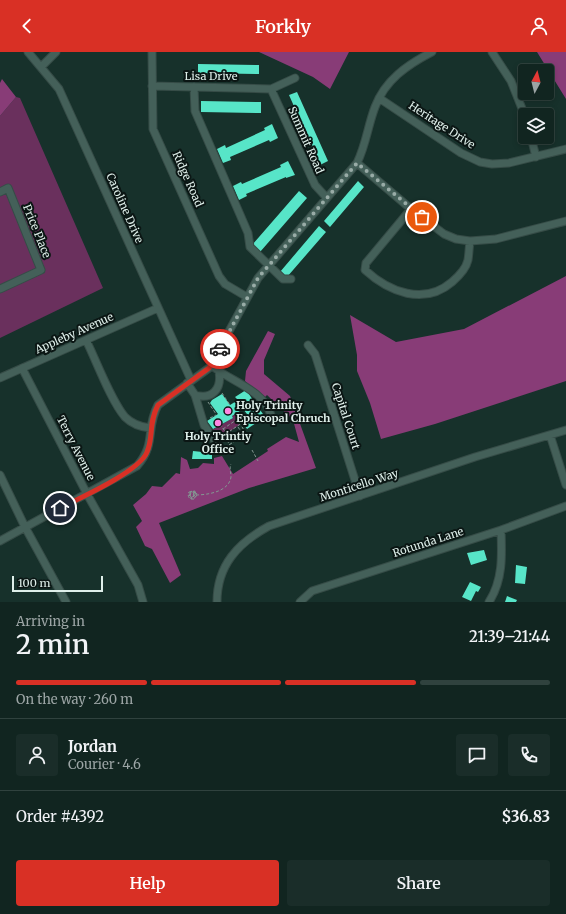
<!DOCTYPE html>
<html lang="en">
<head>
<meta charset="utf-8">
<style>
  :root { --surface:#112520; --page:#1a2d29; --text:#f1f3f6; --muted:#9ca5a5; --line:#30423e; --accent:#d93025 }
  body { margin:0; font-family:Merriweather,serif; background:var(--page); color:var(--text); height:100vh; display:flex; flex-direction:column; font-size:15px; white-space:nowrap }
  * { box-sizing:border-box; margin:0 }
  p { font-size:13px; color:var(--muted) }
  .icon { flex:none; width:22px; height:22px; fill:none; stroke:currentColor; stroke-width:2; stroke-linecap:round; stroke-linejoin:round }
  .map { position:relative; height:550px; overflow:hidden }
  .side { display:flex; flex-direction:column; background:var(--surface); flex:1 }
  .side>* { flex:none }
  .needle { width:26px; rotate:7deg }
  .controls { position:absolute; left:518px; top:12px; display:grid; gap:8px }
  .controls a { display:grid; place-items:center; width:36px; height:36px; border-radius:4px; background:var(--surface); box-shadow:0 2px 6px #0003,0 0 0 1px var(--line); font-size:20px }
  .scale { position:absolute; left:12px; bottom:10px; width:91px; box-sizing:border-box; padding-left:4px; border:2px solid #dfefea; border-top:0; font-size:11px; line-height:14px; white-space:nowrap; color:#dfefea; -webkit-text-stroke:3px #0b1614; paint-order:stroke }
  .pin { position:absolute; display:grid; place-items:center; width:34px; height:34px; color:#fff; margin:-17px; border:2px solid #fff; border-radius:50%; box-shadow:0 1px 4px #0007 }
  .courier { position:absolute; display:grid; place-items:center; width:40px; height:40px; margin:-20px; border:3px solid #d93025; border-radius:50%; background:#fff; color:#222; box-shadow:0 1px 5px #0007 }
  .headline em { font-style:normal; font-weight:600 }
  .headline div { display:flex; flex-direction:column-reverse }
  .headline { display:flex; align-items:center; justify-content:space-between; height:68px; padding:0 16px }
  h1 { font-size:26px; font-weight:600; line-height:30px }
  .bar { display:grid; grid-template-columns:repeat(4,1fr); gap:6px 4px; align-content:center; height:48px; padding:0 16px }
  .bar i { height:5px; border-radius:3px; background:var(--line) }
  .bar .current { background:var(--accent) }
  .bar p { grid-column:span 4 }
  .line { display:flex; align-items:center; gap:10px; padding:0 16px; border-top:1px solid var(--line) }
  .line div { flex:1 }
  .round { display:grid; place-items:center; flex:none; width:42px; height:42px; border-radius:4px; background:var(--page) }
  .primary-button { display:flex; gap:8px; margin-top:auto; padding:8px 16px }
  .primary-button a { flex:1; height:46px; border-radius:4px; background:var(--accent); color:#fff; font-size:16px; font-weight:600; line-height:46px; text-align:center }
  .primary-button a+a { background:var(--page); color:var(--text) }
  header { display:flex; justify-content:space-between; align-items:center; height:52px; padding:0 16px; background:var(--accent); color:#fff; font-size:18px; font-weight:600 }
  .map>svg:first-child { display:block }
  .green { fill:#6a305d }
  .forest { fill:#883c77 }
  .building { fill:#57e5c8 }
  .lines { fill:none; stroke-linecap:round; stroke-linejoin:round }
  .minor-casing { stroke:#364c47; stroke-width:9 }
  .path { stroke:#839892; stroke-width:1; stroke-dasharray:3 2; stroke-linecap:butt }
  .minor { stroke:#446059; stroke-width:7 }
  .done { stroke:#99aca7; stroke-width:4; stroke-dasharray:0 7.2 }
  .route { stroke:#d93025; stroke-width:5 }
  .poi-dot { fill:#fd86e1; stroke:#0b1614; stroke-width:1.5 }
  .labels { text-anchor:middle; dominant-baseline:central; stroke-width:4; stroke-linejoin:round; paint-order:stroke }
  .street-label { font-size:11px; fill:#dfefea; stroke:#0b1614 }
  .poi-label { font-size:11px; font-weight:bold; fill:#dfefea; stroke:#0b1614; text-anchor:start }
</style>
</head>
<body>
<header><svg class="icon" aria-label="back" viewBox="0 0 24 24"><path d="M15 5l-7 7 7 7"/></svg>Forkly<svg class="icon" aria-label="person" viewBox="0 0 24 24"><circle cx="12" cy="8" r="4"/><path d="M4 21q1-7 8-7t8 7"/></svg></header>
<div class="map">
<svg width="566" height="550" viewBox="0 0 566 550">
  <rect width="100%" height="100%" fill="#17312b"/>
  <path class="green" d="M16,45L20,46L103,236L0,286V64Z
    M236,362L242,371L219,387L212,378L233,366L232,364Z"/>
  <path class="forest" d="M259,0H349L330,37L313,25Z
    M537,0H566V47Z
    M2,27L16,45L0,64V31Z
    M566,224V329L435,372L381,387L370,351L357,319V303L350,263L396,290L464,277Z
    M268,279L275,282L264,308V322L290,344L316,416L249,436L159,471L181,523L170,531L152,497L145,494L136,475L142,469L133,453L146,442L152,434L162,435L176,421L180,422L181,405L187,408L190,417L198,416L203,411L214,412V406L222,404L233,422L268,399L267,397L286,385L299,390L293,368L267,343L264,346L245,329L246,319Z"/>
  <path class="building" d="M198,12L259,13V22L198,21Z
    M297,40L328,109L320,113L289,43Z
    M201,49L261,50V61L201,60Z
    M272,72L278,86L270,90L269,88L230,105L231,108L223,111L217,97L225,93L226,96L265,78L264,76Z
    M288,109L295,123L286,126V125L246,142L247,144L239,148L233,134L241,130L242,132L281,115L280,113Z
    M358,129L364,135L330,175L324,169Z
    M299,139L307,146L260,200L252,193Z
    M319,174L326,180L287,225L280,220Z
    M246,338L265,365L247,377L240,367L247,362L243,357L232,364L233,366L213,377L207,369L218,362L210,351L212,348L222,342L230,353L238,348L235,345Z
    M193,399L212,401V407H192Z
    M484,498L487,508L471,513L467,501Z
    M516,513L527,515L525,532L515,531Z
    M470,530L481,535L478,540L476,539L471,549L462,545Z
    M507,544L517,548L516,550H505Z"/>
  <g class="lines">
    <g class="minor-casing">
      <path id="minor" d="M28,0L59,37L191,328
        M152,0L153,77L219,224L225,232L247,245
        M492,0L511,29L525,64
        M41,15L56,0
        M152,34L271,37
        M194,35L195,59L248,181L250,195L283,227H291
        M271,37L315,133L326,145
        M271,37L295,26
        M379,46L461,101L480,110L492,112L509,111L566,97
        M531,85L536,105
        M357,111L411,157L444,182L456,187L470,189L496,187L566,169
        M0,140L8,136L41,218L0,237
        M411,157L366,211L365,218C389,240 424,254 452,230C459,224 466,217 468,208C469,202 469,196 470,189
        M86,288C96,308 111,349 125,365C132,372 141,375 150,376
        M308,293L315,302L360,444
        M211,313C229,329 263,337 271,363
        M22,316L87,442L138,533L143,550
        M0,326L158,256
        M187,331L195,343L204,373L214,388
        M195,343C212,348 222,337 219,320
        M550,383L566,433
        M0,423L25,475L66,550
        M0,489L137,414C157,391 145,377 158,353L209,316L258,226L357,111C366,93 368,73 375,55C385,28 407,13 432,0
        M217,550C217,513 238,491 269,474L475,405L566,378
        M300,550L312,539L501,478L566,454
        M489,550C503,528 502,504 501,478"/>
    </g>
    <path class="path" d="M222,341L230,353
      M208,350L216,362
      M210,366L216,363
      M220,372L226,381
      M238,375L244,384
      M223,377L239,366
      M224,384L230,393
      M221,385L242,371L236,362
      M220,390L223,396
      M221,398L246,382L241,373
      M252,398L258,409
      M193,443H195L193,445L194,443H192L194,442L193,441L194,442H197L195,439L189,440C187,444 189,448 194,447L197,443H196L194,447L190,446L189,443L192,446C190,444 189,442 192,439L189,443L191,439L195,440L197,442L193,439L196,442L193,440L191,441L190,444L193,445L195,443C207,443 229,440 231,425C231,420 229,417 231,412"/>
    <use href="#minor" class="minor"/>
  </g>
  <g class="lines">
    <path class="done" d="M220,297L258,226L357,111L422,165"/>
    <path class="route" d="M60,456C80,446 140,419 147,400C154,384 148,372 158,353L209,316L220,297"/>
  </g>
  <g class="poi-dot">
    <circle cx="228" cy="359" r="4"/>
    <circle cx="218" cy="371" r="4"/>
  </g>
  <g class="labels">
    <g class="street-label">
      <text x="211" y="24">Lisa Drive</text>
      <text transform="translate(442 73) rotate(33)">Heritage Drive</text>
      <text transform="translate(306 88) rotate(66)">Summit Road</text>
      <text transform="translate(188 127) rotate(66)">Ridge Road</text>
      <text transform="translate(125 156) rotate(66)">Caroline Drive</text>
      <text transform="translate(37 179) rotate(68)">Price Place</text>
      <text transform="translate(74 281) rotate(-24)">Appleby Avenue</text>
      <text transform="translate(346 364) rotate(72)">Capital Court</text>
      <text transform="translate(76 396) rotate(63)">Terry Avenue</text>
      <text transform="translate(359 433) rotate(-18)">Monticello Way</text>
      <text transform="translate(428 490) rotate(-18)">Rotunda Lane</text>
    </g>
    <g class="poi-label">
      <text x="236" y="353">Holy Trinity<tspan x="236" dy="13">Episcopal Chruch</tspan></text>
      <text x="218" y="384" text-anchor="middle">Holy Trintiy<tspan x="218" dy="13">Office</tspan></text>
    </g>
  </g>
</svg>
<div class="controls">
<a><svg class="needle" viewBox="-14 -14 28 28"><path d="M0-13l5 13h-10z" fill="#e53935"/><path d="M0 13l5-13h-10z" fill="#9ca5a5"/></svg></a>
<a><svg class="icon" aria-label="layers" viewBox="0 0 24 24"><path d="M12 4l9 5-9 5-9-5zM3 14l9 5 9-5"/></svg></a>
</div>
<div class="scale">100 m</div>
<div class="pin" style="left:422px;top:165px;background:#ea580c"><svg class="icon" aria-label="bag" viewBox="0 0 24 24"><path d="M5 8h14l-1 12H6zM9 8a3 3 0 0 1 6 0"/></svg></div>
<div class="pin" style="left:60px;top:456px;background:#1f2937"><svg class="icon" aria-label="home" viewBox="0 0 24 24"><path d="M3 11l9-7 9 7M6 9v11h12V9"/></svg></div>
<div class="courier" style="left:220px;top:297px"><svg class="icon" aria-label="car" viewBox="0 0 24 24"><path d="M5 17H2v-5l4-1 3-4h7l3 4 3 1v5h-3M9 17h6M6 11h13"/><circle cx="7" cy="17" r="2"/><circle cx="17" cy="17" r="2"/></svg></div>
</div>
<section class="side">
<div class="headline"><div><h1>2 min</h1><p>Arriving in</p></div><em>21:39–21:44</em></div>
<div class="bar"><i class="current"></i><i class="current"></i><i class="current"></i><i></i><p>On the way · 260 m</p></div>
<div class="line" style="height:72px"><a class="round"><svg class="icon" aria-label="person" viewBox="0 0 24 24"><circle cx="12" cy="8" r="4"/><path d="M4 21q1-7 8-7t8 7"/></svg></a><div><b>Jordan</b><p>Courier · 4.6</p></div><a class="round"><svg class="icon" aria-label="chat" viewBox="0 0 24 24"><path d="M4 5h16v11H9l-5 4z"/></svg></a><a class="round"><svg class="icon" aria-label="phone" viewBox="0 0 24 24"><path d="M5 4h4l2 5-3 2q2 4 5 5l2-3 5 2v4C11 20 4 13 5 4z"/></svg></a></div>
<div class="line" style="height:52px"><div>Order #4392</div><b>$36.83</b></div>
<div class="primary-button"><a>Help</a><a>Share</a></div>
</section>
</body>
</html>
